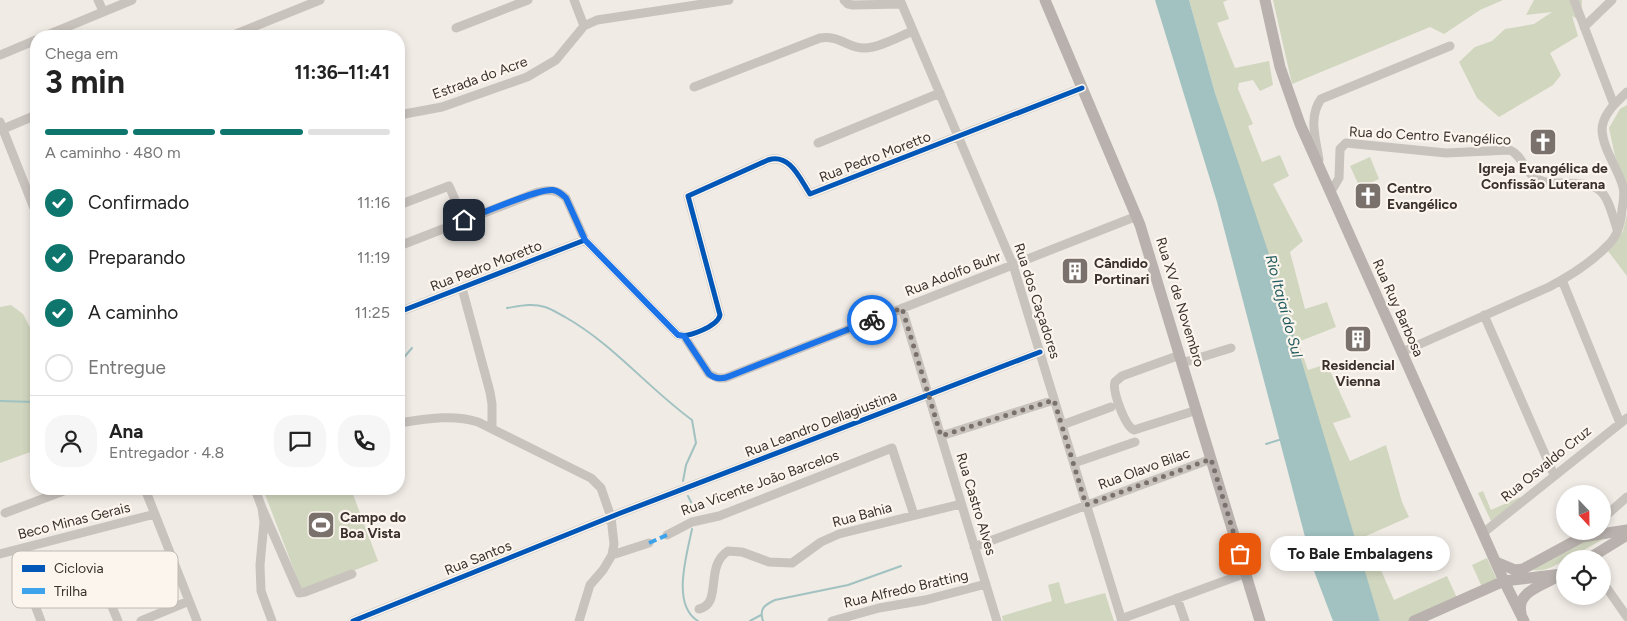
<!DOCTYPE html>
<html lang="pt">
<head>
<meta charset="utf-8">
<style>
  :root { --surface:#fff; --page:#f6f6f6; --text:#222; --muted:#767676; --line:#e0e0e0; --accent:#0f766e }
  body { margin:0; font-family:Figtree,sans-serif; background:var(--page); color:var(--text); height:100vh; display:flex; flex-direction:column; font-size:19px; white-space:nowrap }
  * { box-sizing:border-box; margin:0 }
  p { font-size:16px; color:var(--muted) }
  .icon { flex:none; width:28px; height:28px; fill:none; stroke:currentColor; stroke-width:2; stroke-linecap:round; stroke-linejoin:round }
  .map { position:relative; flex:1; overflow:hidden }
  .side { position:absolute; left:30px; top:30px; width:375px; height:465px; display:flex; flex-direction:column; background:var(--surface); border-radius:20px; box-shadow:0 2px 8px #0003 }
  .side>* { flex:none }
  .needle { width:32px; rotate:158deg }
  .tools { position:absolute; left:1556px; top:485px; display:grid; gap:10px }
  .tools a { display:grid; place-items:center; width:55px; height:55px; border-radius:50%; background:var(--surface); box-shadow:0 2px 8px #0003; font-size:25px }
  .pin { position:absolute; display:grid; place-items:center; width:42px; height:42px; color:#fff; margin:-21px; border-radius:10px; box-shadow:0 2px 8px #0006 }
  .courier { position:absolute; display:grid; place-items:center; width:50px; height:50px; margin:-25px; border:4px solid #1a73e8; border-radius:50%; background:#fff; color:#222; box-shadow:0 1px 6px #0007 }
  .bubble { position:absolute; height:35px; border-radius:18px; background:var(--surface); box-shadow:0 2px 8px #0003; font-size:16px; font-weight:700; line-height:35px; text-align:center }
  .overview em { font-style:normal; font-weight:700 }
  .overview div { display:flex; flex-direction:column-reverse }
  .overview { display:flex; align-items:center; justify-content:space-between; height:85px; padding:0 15px }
  h1 { font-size:32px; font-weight:700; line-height:38px }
  .bar { display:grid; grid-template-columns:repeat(4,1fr); gap:8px 5px; align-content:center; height:60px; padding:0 15px }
  .bar i { height:6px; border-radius:4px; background:var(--line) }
  .bar .on { background:var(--accent) }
  .bar p { grid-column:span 4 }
  .line { display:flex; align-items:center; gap:12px; padding:0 15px; border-top:1px solid var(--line) }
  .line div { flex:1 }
  .round { display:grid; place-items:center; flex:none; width:52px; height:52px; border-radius:20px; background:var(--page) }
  ol { padding:0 15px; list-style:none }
  li { display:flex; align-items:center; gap:15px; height:55px }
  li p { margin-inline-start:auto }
  li .icon { padding:5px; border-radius:50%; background:var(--accent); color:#fff; stroke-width:4 }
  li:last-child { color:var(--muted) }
  li i { width:28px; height:28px; border:2px solid var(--line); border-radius:50% }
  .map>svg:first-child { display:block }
  .green { fill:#d1d6bf }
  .water { fill:#a1c2c1 }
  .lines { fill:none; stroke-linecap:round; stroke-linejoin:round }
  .stream { stroke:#a1c2c1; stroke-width:2 }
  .minor { stroke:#c9c3be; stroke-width:9 }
  .major { stroke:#b8b1ad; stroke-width:11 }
  .quiet { stroke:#3fa3eb; stroke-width:4; stroke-dasharray:8 4; stroke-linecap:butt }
  .cycleway-casing { stroke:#fbf5ee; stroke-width:8 }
  .cycleway { stroke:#0057b8; stroke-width:5 }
  .done { stroke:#7a716c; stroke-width:5; stroke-dasharray:0 9 }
  .route { stroke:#1a73e8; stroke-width:6 }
  .labels { text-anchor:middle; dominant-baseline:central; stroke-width:4.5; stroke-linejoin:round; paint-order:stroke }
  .street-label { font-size:14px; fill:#3b302b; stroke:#fbf5ee }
  .poi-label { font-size:14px; font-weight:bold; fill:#3b302b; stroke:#fbf5ee; text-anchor:start }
  .water-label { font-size:15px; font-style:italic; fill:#1f5a5e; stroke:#fbf5ee }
  .key { fill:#fbf5ee; stroke:#c1bab4; stroke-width:1 }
  .key-label { font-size:14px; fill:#3b302b }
</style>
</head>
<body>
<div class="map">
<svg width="1627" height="621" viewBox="0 0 1627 621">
  <rect width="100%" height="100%" fill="#f0ebe5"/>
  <path class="green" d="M1189,0H1228L1223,2L1229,19L1217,23L1235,68L1269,61L1273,85L1260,91L1253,80L1239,83L1238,89L1253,124L1248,126L1262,162L1280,155L1289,176L1273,184L1303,241L1290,252L1305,309L1327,302L1336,327L1298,342L1308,370L1327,364L1351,417L1333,423L1350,461L1386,445L1402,502L1409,517L1366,536L1394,600L1447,576L1457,598L1410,621H1380L1215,93Z
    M1273,0H1503L1480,10L1444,34L1430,27L1292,84Z
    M1534,0H1582L1581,17L1577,19L1572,16L1578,36L1550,53L1561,75L1553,85L1499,117L1477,98L1459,62L1475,47L1492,41L1505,29L1534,24L1552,12L1526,15Z
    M1627,105V186L1615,156L1609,128L1620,109Z
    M1370,157L1379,179L1360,188L1350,166Z
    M1627,214V276L1608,251L1623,231Z
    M11,305L23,314L36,339V450L0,463V307Z
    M263,489H351L378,561L302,591Z
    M1483,491L1491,510L1520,497L1521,499L1491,521L1478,493Z
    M1607,537L1568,559H1565V560C1554,566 1545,572 1532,570L1582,540Z
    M1487,558L1497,580L1482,587L1472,565Z
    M1059,582L1065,604L1105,593L1114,621H1003L1002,616L1052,601L1048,585Z"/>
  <path class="water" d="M1155,0H1189L1215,93L1271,260L1380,621H1333L1314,571L1217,202Z"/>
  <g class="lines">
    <path class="stream" d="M507,308C520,306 532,303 545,307C552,309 559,314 565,317C613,344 648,388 692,420L696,443L686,465L683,481
      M399,363L412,348
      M0,401L36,402
      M1266,444L1282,439
      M688,496L696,512
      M692,529C687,554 671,605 698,621
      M750,621L761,615
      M763,621C759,609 764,605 775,600L848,585L901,566"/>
    <path class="minor" d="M98,0L103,11
      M574,0L584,26
      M844,0L848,4L853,5L902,4
      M900,0L1013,265L1122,621
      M1574,0L1614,105
      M1584,27L1612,0
      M456,28L528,0
      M45,36L132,0
      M231,36L320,0
      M0,55L36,40
      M694,87L820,38C840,35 849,49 865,48C879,48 900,36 913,31
      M399,115L442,107L527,77L556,60L584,26L597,20L729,0
      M0,122L36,213
      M3,129L36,115
      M818,143L940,93
      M1319,160C1316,140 1308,117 1321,99L1450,46
      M1330,193L1339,178L1340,149L1346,143L1446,153L1510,150C1523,156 1524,172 1536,178C1544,183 1553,183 1562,183C1605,183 1605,191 1617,229
      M399,205L449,186L464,220
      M399,246L538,192C550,189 558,190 566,198L585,240
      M1562,280L1620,423
      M462,288L490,392L492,404V428
      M902,308L997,621
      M399,312L585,240L678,335C688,338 718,326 720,315L688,196L768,160C790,153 800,179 810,194L1082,88
      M1484,315L1554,475
      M684,336L709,374L718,378H725L1137,216
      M1402,352L1549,287C1568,277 1593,261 1608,245C1617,237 1621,222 1622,210C1623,202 1625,195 1623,187C1618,168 1603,150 1602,130C1602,114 1617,102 1627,92
      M1180,355L1122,376L1115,382C1112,391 1125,426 1134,430L1197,410
      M1182,363L1231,348
      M399,423C426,419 452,414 478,422L591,478L601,488L611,517L614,544L612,555L603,570L590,585L579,621
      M1062,425L1111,407
      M941,436L1054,400
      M1074,463L1135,442
      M145,489L197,621
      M255,489L262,508L264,522L260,565L261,591L272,621
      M262,508L299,593L305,592L352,574
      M5,513L69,489
      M1602,519L1627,497
      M1483,533L1627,418
      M667,535L692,522L719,516L892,448L914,515
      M974,547L1211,459
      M0,554L155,514
      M612,555L649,543
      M94,564L118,621
      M1602,581L1627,617
      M1177,598L1185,621
      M36,608L41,621
      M699,609C723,604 704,566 728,551L742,552L769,562L792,563L821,542L839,534L961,504
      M1121,619L1246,573
      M141,621L189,601
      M353,621L618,514L1040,352
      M832,621L879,608L925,600L986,584"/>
    <path class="major" d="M1045,0L1140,225L1260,621
      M1265,0L1280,67L1300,124L1504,581L1524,621
      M1588,559L1627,535
      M1496,562L1515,570L1523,569L1582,537L1627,530
      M1521,613C1516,593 1540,586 1555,578
      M1414,621L1504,581L1562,574"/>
    <path class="quiet" d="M649,543L667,535"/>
    <g class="cycleway-casing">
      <path id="cycleway" d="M399,312L585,240L678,335C688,338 718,326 720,315L688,196L768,160C790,153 800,179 810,194L1082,88
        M353,621L618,514L1040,352"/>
    </g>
    <use href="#cycleway" class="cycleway"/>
  </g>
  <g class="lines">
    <path class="done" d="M872,320L902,308L941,436L1054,400L1086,505L1211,459L1240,554"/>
    <path class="route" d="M464,220C481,214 539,188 553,190C559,191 563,195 566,198L585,240L678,335L684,336L709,374C716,380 723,379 730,376L872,320"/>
  </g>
  <defs>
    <g id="church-square" transform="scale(1.4375)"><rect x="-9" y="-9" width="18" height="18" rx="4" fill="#7a716c" stroke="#fbf5ee"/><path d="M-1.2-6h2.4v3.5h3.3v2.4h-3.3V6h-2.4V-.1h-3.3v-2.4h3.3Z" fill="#fff"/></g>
    <g id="building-square" transform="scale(1.4375)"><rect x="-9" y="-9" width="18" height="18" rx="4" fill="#7a716c" stroke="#fbf5ee"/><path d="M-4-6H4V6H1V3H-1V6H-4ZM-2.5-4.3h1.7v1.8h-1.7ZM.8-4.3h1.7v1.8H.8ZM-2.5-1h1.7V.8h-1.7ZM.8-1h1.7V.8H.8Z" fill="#fff"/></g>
    <g id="stadium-square" transform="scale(1.4375)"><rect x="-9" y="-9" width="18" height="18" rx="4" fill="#7a716c" stroke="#fbf5ee"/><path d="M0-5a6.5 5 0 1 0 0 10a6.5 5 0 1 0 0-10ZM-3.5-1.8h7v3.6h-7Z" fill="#fff"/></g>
  </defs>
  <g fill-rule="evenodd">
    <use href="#church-square" x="1543" y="142"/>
    <use href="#church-square" x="1368" y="196"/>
    <use href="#building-square" x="1075" y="271"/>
    <use href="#building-square" x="1358" y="339"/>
    <use href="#stadium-square" x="321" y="525"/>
  </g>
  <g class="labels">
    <g class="street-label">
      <text transform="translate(480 78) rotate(-20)">Estrada do Acre</text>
      <text transform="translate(1430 136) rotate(3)">Rua do Centro Evangélico</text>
      <text transform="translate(875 157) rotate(-21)">Rua Pedro Moretto</text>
      <text transform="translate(486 266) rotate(-21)">Rua Pedro Moretto</text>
      <text transform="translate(953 274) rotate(-21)">Rua Adolfo Buhr</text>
      <text transform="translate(1037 301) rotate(72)">Rua dos Caçadores</text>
      <text transform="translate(1180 302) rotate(73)">Rua XV de Novembro</text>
      <text transform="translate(1398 308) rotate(66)">Rua Ruy Barbosa</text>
      <text transform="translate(821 424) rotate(-21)">Rua Leandro Dellagiustina</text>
      <text transform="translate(1546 464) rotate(-39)">Rua Osvaldo Cruz</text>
      <text transform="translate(1144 469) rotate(-20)">Rua Olavo Bilac</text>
      <text transform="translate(760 483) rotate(-20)">Rua Vicente João Barcelos</text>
      <text transform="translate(976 504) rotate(73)">Rua Castro Alves</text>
      <text transform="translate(862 515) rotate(-15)">Rua Bahia</text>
      <text transform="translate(74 521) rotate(-14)">Beco Minas Gerais</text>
      <text transform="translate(478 558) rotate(-22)">Rua Santos</text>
      <text transform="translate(906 589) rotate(-13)">Rua Alfredo Bratting</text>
    </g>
    <g class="poi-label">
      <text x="1543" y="168" text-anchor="middle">Igreja Evangélica de<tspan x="1543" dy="16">Confissão Luterana</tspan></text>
      <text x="1387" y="188">Centro<tspan x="1387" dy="16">Evangélico</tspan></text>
      <text x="1094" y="263">Cândido<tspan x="1094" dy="16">Portinari</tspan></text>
      <text x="1358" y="365" text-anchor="middle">Residencial<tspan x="1358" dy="16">Vienna</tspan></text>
      <text x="340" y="517">Campo do<tspan x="340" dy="16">Boa Vista</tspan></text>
    </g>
    <g class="water-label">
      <text transform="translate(1284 306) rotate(75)">Rio Itajaí do Sul</text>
    </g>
  </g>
  <rect x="12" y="551" width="166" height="57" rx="8" class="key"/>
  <rect x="22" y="565" width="23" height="7" fill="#0057b8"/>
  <rect x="22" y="588" width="23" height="6" fill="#3fa3eb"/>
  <g class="key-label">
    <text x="54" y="573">Ciclovia</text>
    <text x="54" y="596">Trilha</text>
  </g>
</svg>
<div class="tools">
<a><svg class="needle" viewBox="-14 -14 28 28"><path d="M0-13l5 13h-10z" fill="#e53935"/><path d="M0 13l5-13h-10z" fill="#767676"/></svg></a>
<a><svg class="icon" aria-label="locate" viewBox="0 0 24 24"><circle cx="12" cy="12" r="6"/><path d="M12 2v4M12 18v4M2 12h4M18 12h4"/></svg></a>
</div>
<div class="pin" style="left:1240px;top:554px;background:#ea580c"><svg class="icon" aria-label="bag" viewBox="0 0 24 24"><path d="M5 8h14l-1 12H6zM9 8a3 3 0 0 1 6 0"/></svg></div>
<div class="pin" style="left:464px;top:220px;background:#1f2937"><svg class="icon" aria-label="home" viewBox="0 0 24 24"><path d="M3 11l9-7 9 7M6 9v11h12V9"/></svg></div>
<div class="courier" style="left:872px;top:320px"><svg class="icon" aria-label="bike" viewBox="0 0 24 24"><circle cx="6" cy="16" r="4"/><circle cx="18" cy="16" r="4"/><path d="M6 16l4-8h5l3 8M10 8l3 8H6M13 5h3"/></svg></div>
<div class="bubble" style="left:1270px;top:536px;width:180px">To Bale Embalagens</div>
<section class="side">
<div class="overview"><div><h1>3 min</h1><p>Chega em</p></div><em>11:36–11:41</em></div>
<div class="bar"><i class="on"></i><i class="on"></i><i class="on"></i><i></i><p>A caminho · 480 m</p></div>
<ol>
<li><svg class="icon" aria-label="check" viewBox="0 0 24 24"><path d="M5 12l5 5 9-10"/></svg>Confirmado<p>11:16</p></li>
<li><svg class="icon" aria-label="check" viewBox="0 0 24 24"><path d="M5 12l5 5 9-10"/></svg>Preparando<p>11:19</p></li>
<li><svg class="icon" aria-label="check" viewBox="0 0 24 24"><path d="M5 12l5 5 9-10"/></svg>A caminho<p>11:25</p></li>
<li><i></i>Entregue</li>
</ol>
<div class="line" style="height:90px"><a class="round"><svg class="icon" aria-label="person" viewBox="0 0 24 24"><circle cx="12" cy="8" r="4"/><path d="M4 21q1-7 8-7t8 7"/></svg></a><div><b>Ana</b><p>Entregador · 4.8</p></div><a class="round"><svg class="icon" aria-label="chat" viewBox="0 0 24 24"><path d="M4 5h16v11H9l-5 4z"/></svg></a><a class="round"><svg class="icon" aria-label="phone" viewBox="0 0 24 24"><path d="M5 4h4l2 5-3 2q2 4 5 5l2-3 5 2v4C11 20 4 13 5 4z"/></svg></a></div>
</section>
</div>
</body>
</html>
